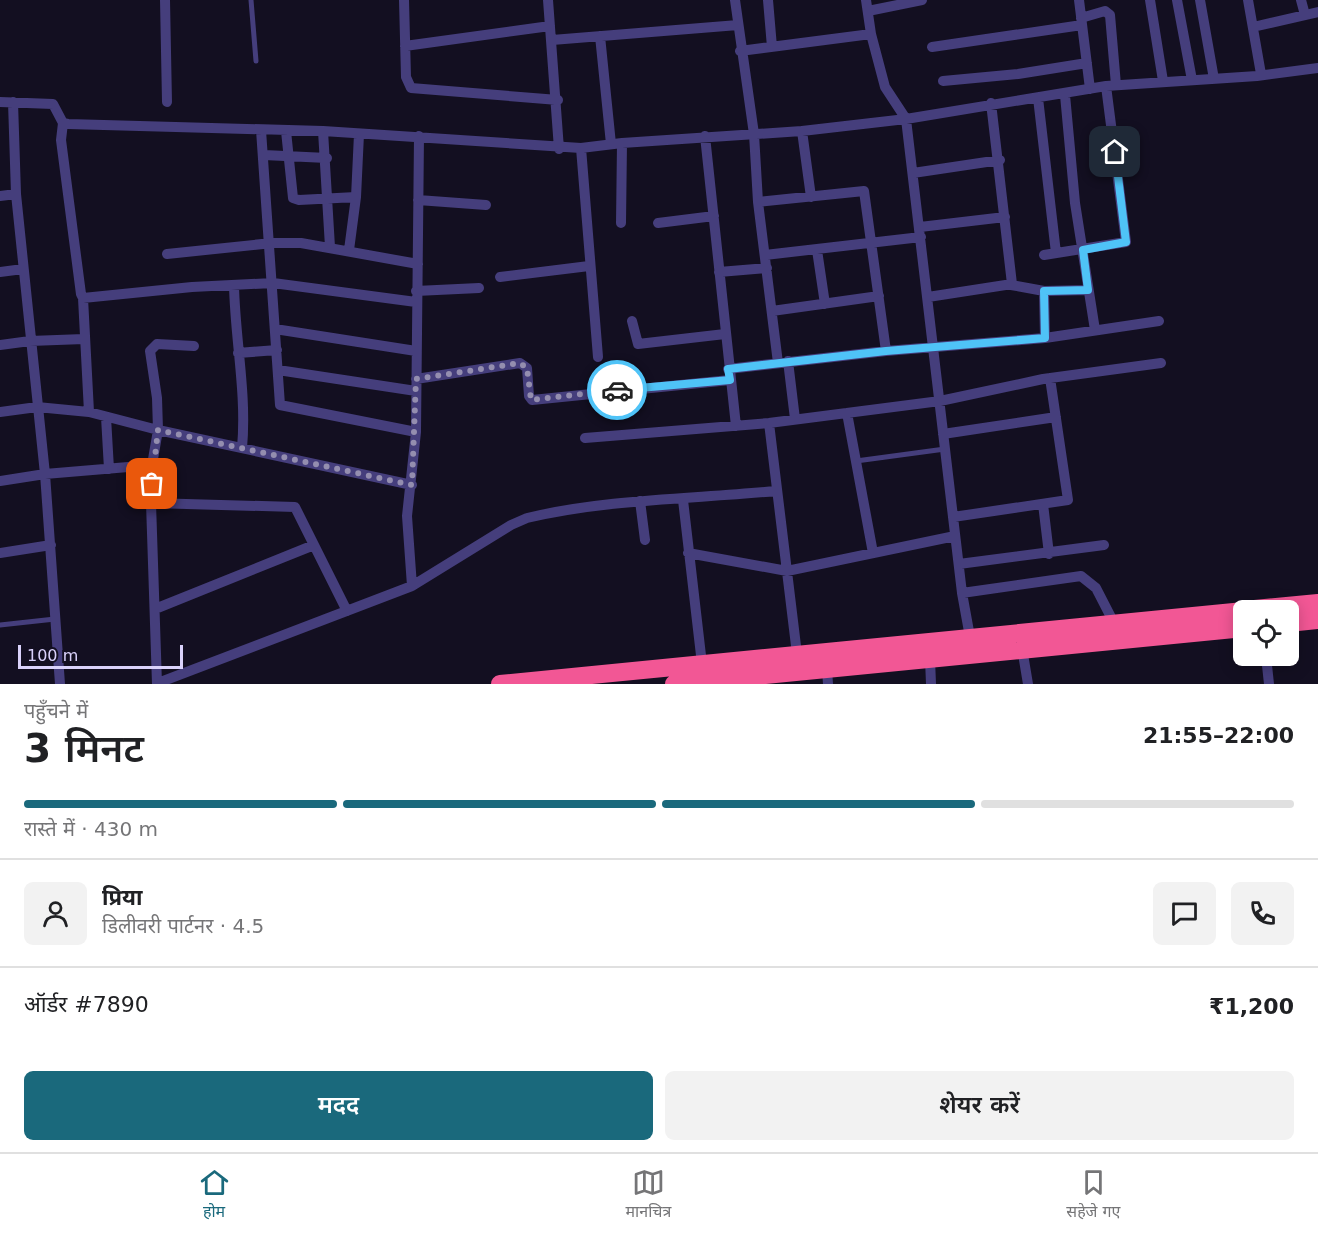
<!DOCTYPE html>
<html lang="hi">
<head>
<meta charset="utf-8">
<style>
  :root { --surface:#fff; --page:#f2f2f2; --text:#202124; --muted:#757577; --line:#e0e0e0; --accent:#1a697c }
  body { margin:0; font-family:"DejaVu Sans","Noto Sans Devanagari",sans-serif; background:var(--page); color:var(--text); height:100vh; display:flex; flex-direction:column; font-size:22px; white-space:nowrap }
  * { box-sizing:border-box; margin:0 }
  p { font-size:20px; color:var(--muted) }
  .icon { flex:none; width:33px; height:33px; fill:none; stroke:currentColor; stroke-width:2; stroke-linecap:round; stroke-linejoin:round }
  .map { position:relative; height:684px; overflow:hidden }
  .panel { display:flex; flex-direction:column; background:var(--surface); flex:1 }
  .panel>* { flex:none }
  .buttons { position:absolute; left:1233px; top:600px; display:grid; gap:12px }
  .buttons a { display:grid; place-items:center; width:66px; height:66px; border-radius:9px; background:var(--surface); box-shadow:0 3px 15px #0003; font-size:30px }
  .scale { position:absolute; left:18px; bottom:15px; width:165px; box-sizing:border-box; padding-left:6px; border:3px solid #dad2fb; border-top:0; font-size:16px; line-height:21px; white-space:nowrap; color:#dad2fb; -webkit-text-stroke:4px #130f21; paint-order:stroke }
  .pin { position:absolute; display:grid; place-items:center; width:51px; height:51px; color:#fff; margin:-26px; border-radius:12px; box-shadow:0 3px 9px #0006 }
  .courier { position:absolute; display:grid; place-items:center; width:60px; height:60px; margin:-30px; border:4px solid #4fc3f7; border-radius:50%; background:#fff; color:#222; box-shadow:0 2px 8px #0007 }
  .summary em { font-style:normal; font-weight:600 }
  .summary div { display:flex; flex-direction:column-reverse }
  .summary { display:flex; align-items:center; justify-content:space-between; height:102px; padding:0 24px }
  h1 { font-size:39px; font-weight:600; line-height:45px }
  .bar { display:grid; grid-template-columns:repeat(4,1fr); gap:9px 6px; align-content:center; height:72px; padding:0 24px }
  .bar i { height:8px; border-radius:4px; background:var(--line) }
  .bar .active { background:var(--accent) }
  .bar p { grid-column:span 4 }
  .line { display:flex; align-items:center; gap:15px; padding:0 24px; border-top:2px solid var(--line) }
  .line div { flex:1 }
  .round { display:grid; place-items:center; flex:none; width:63px; height:63px; border-radius:9px; background:var(--page) }
  .button { display:flex; gap:12px; margin-top:auto; padding:12px 24px }
  .button a { flex:1; height:69px; border-radius:9px; background:var(--accent); color:#fff; font-size:24px; font-weight:600; line-height:69px; text-align:center }
  .button a+a { background:var(--page); color:var(--text) }
  .menu { display:flex; justify-content:space-around; align-items:center; height:84px; border-top:2px solid var(--line); background:var(--surface); font-size:16px; color:var(--muted) }
  .menu a { display:grid; justify-items:center; gap:3px }
  .menu .active { color:var(--accent) }
  .map>svg:first-child { display:block }
  .lines { fill:none; stroke-linecap:round; stroke-linejoin:round }
  .lane { stroke:#453e7c; stroke-width:5 }
  .street { stroke:#453e7c; stroke-width:10 }
  .highway { stroke:#f25795; stroke-width:18 }
  .done { stroke:#948eaf; stroke-width:6; stroke-dasharray:0 10.8 }
  .route { stroke:#4fc3f7; stroke-width:8 }
</style>
</head>
<body>
<div class="map">
<svg width="1318" height="684" viewBox="0 0 1318 684">
  <rect width="100%" height="100%" fill="#130f21"/>
  <g class="lines">
    <path class="lane" d="M251,0L256,61
      M856,461L945,449
      M0,625L55,619"/>
    <path class="street" d="M165,0L167,102
      M404,0L406,77L411,88L558,100
      M548,0L559,149
      M735,0L754,134L758,202L778,363
      M768,0L772,47
      M866,0L871,34L885,87L906,119L962,593L970,637
      M1079,0L1090,89
      M1150,0L1163,81
      M1177,0L1192,80
      M1200,0L1214,79
      M1248,0L1261,74
      M1301,0L1305,15
      M868,11L922,0
      M1081,18L1105,11L1110,15L1116,85
      M1253,27L1318,12
      M600,36L611,144
      M552,40L738,25
      M405,46L550,26
      M932,47L1082,25
      M740,51L871,34
      M943,81L1018,74L1087,63
      M1065,95L1075,203L1095,330
      M1038,98L1056,253
      M0,102L53,104L63,123L68,124L323,131L581,148L622,143L802,131L906,119L1106,86L1257,76L1318,68
      M13,102L16,194L45,474L60,684
      M63,123L61,140L81,294L83,298L89,412
      M261,130L280,405L416,432
      M286,131L293,198L299,200L356,197
      M323,131L330,247
      M802,131L811,197
      M705,136L736,426
      M581,148L598,357
      M264,155L327,158
      M913,173L1000,160
      M0,196L16,194
      M418,200L486,205
      M758,202L864,191L886,351
      M621,223L622,143
      M658,223L714,216
      M920,227L1005,217
      M349,250L356,197L359,134
      M817,250L825,304
      M167,254L272,243H301L418,264
      M765,255L921,237
      M1044,255L1126,242L1106,86
      M0,272L23,269
      M719,272L767,268
      M500,277L589,266
      M234,285C235,339 247,394 242,448
      M1011,285L1044,291L1088,290
      M416,291L479,288
      M1044,291L1045,338
      M928,297L1012,284L991,103
      M83,298L192,287L273,283L416,302
      M772,311L879,296
      M632,321L638,344L725,334
      M275,329L416,351
      M0,345L30,341L84,339
      M238,353L277,350
      M788,361L795,419
      M728,369L886,351L1045,338L1159,321
      M278,370L416,391
      M416,379L520,363L527,368L529,396L532,400L730,380
      M0,412L37,407L89,412L158,430L412,485
      M847,413L873,553
      M106,417L109,469
      M769,423L797,654
      M943,434L1056,417
      M585,438L769,423L940,401L1043,379L1161,363
      M0,481L45,474L152,465
      M683,500L702,664
      M640,501L645,540
      M151,503L295,507L347,611
      M1043,504L1049,554
      M953,517L1068,500L1050,378
      M0,553L51,545
      M688,553L787,571L955,536
      M959,564L1104,545
      M412,586L407,516L416,432L419,136
      M962,593L1081,576L1096,588L1114,623
      M155,609L314,545
      M1022,648L1028,684
      M1266,656L1269,684
      M930,659L931,684
      M827,669L828,684
      M158,683L412,586L511,525L527,518C608,499 693,499 776,491
      M157,684L151,503L152,465L158,430L157,398L150,351L157,344L194,346"/>
    <path class="highway" d="M1244,610L1318,603
      M1288,623L1318,620
      M500,684L1244,611
      M674,684L1244,628"/>
  </g>
  <g class="lines">
    <path class="done" d="M152,484L158,430L412,485L416,379L520,363L527,368L531,400L617,390"/>
    <path class="route" d="M617,390L730,380L728,369L886,351L1045,338L1044,291L1088,290L1083,250L1126,242L1115,152"/>
  </g>
</svg>
<div class="buttons">
<a><svg class="icon" aria-label="locate" viewBox="0 0 24 24"><circle cx="12" cy="12" r="6"/><path d="M12 2v4M12 18v4M2 12h4M18 12h4"/></svg></a>
</div>
<div class="scale">100 m</div>
<div class="pin" style="left:152px;top:484px;background:#ea580c"><svg class="icon" aria-label="bag" viewBox="0 0 24 24"><path d="M5 8h14l-1 12H6zM9 8a3 3 0 0 1 6 0"/></svg></div>
<div class="pin" style="left:1115px;top:152px;background:#1f2937"><svg class="icon" aria-label="home" viewBox="0 0 24 24"><path d="M3 11l9-7 9 7M6 9v11h12V9"/></svg></div>
<div class="courier" style="left:617px;top:390px"><svg class="icon" aria-label="car" viewBox="0 0 24 24"><path d="M5 17H2v-5l4-1 3-4h7l3 4 3 1v5h-3M9 17h6M6 11h13"/><circle cx="7" cy="17" r="2"/><circle cx="17" cy="17" r="2"/></svg></div>
</div>
<section class="panel">
<div class="summary"><div><h1>3 मिनट</h1><p>पहुँचने में</p></div><em>21:55–22:00</em></div>
<div class="bar"><i class="active"></i><i class="active"></i><i class="active"></i><i></i><p>रास्ते में · 430 m</p></div>
<div class="line" style="height:108px"><a class="round"><svg class="icon" aria-label="person" viewBox="0 0 24 24"><circle cx="12" cy="8" r="4"/><path d="M4 21q1-7 8-7t8 7"/></svg></a><div><b>प्रिया</b><p>डिलीवरी पार्टनर · 4.5</p></div><a class="round"><svg class="icon" aria-label="chat" viewBox="0 0 24 24"><path d="M4 5h16v11H9l-5 4z"/></svg></a><a class="round"><svg class="icon" aria-label="phone" viewBox="0 0 24 24"><path d="M5 4h4l2 5-3 2q2 4 5 5l2-3 5 2v4C11 20 4 13 5 4z"/></svg></a></div>
<div class="line" style="height:78px"><div>ऑर्डर #7890</div><b>₹1,200</b></div>
<div class="button"><a>मदद</a><a>शेयर करें</a></div>
</section>
<nav class="menu">
<a class="active"><svg class="icon" aria-label="home" viewBox="0 0 24 24"><path d="M3 11l9-7 9 7M6 9v11h12V9"/></svg>होम</a>
<a><svg class="icon" aria-label="map" viewBox="0 0 24 24"><path d="M3 6l6-2 6 2 6-2v14l-6 2-6-2-6 2zM9 4v14M15 6v14"/></svg>मानचित्र</a>
<a><svg class="icon" aria-label="saved" viewBox="0 0 24 24"><path d="M7 4h10v16l-5-4-5 4z"/></svg>सहेजे गए</a>
</nav>
</body>
</html>
